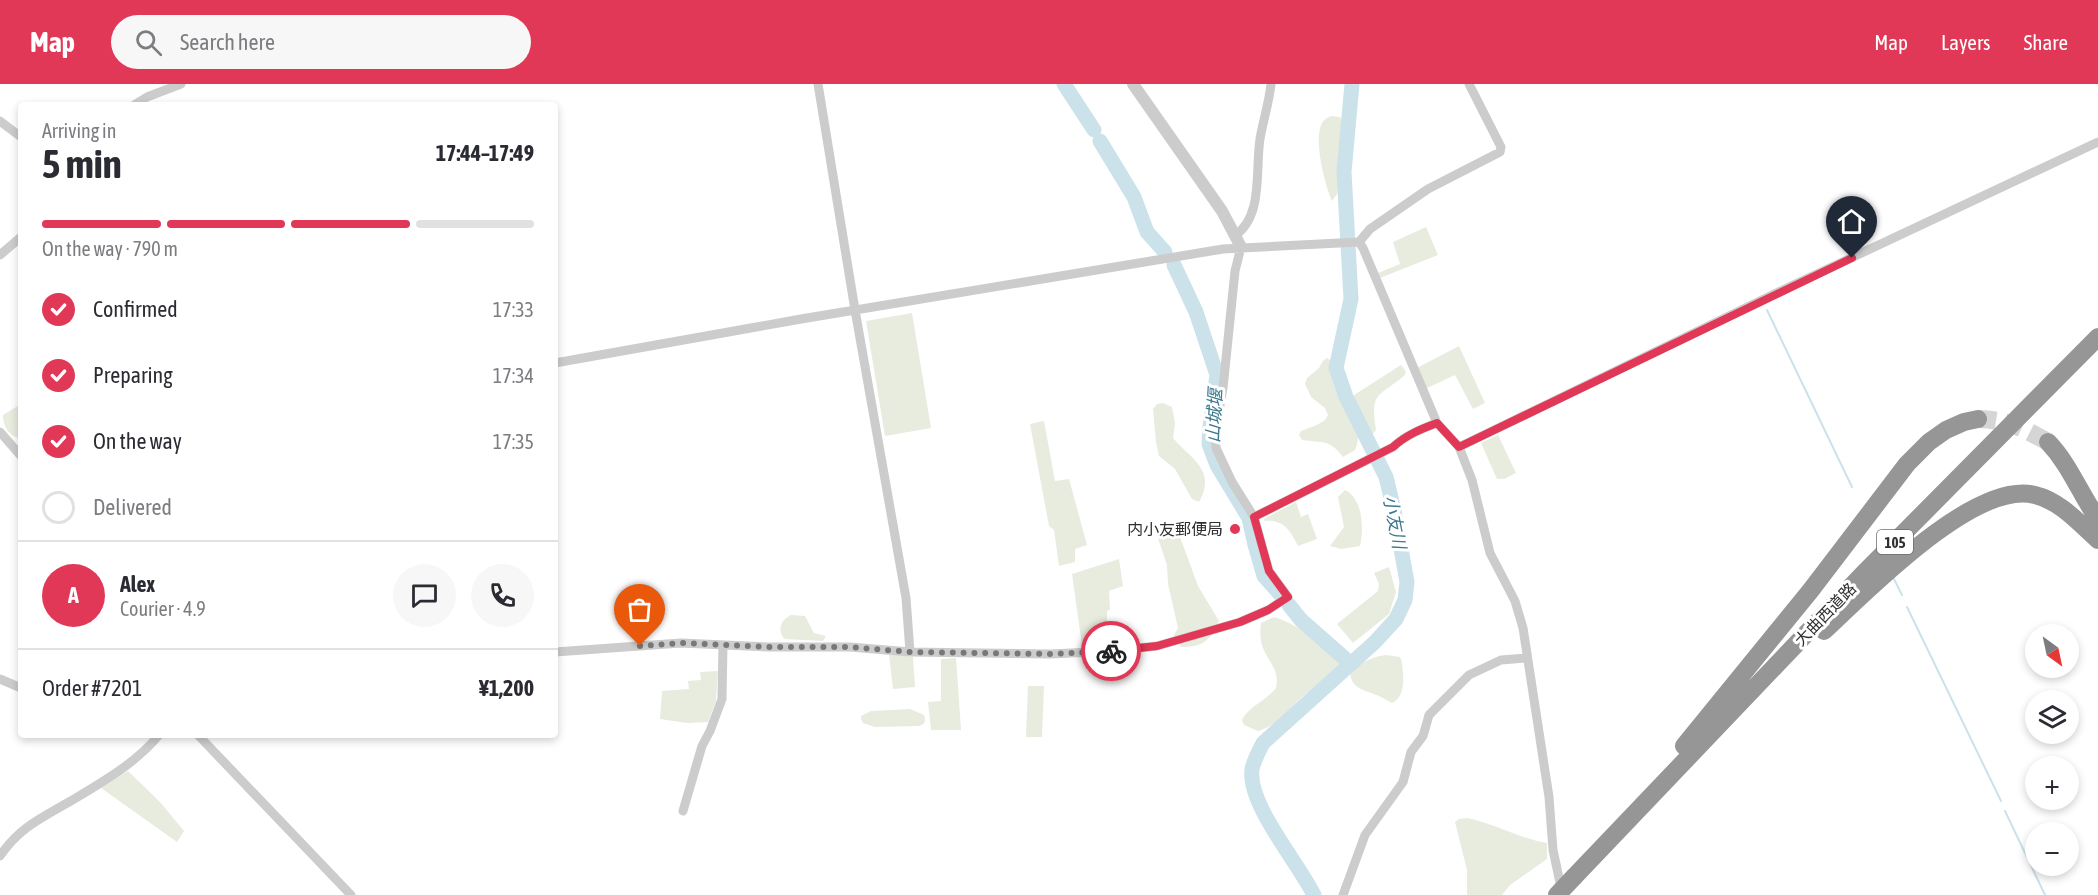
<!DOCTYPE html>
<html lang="en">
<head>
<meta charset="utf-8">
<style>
  :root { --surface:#fff; --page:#f7f7f7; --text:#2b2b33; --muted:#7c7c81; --line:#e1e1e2; --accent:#e03856 }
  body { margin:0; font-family:"Asap Condensed","Noto Sans JP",sans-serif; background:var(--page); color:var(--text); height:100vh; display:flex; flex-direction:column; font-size:22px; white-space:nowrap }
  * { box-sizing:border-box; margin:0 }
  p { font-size:20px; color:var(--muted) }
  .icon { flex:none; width:33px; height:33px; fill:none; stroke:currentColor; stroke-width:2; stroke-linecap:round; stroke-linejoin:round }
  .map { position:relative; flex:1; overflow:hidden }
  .drawer { position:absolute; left:18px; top:18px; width:540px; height:636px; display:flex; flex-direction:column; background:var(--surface); border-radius:6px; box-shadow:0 3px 9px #0003 }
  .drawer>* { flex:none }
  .needle { width:39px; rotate:147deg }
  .controls { position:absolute; left:2025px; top:540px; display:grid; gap:12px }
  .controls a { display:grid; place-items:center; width:54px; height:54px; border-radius:50%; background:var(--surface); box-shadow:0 3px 9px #0003; font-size:30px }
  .pin { position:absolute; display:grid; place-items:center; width:51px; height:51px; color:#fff; margin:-62px -26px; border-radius:50% 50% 50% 0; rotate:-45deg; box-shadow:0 0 6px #0007 }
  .pin .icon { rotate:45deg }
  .courier { position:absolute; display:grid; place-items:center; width:60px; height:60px; margin:-30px; border:4px solid #e03856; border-radius:50%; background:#fff; color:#222; box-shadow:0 2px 8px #0007 }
  .overview em { font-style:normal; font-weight:700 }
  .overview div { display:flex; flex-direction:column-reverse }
  .overview { display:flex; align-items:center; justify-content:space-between; height:102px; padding:0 24px }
  h1 { font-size:39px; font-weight:700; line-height:45px }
  .bar { display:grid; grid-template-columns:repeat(4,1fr); gap:9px 6px; align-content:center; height:72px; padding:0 24px }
  .bar i { height:8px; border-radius:4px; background:var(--line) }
  .bar .active { background:var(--accent) }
  .bar p { grid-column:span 4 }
  .line { display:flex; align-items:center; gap:15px; padding:0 24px; border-top:2px solid var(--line) }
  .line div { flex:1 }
  .round { display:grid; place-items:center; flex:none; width:63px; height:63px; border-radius:32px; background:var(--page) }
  ol { padding:0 24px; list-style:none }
  li { display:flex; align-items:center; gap:18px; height:66px }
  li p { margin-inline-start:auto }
  li .icon { padding:6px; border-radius:50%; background:var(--accent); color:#fff; stroke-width:4 }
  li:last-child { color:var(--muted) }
  li i { width:33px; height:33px; border:3px solid var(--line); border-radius:50% }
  header { display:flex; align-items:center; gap:36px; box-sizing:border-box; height:84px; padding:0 30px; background:var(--accent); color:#fff }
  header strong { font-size:28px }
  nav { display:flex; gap:33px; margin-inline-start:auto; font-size:21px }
  .search { width:420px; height:54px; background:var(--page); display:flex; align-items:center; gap:15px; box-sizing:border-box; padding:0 21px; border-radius:33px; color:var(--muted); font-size:22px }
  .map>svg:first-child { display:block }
  .green { fill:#e7ecde }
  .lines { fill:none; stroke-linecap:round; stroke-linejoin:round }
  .stream { stroke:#cbe2eb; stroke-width:2 }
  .river { stroke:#cbe2eb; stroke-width:15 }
  .motorway-tunnel { stroke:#d5d5d5; stroke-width:18; stroke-dasharray:18 9; stroke-linecap:butt }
  .minor { stroke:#ccc; stroke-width:9 }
  .tertiary { stroke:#ccc; stroke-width:12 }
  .motorway { stroke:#969696; stroke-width:18 }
  .motorway-bridge { stroke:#969696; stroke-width:18 }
  .done { stroke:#787878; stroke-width:6; stroke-dasharray:0 10.8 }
  .route { stroke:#e03856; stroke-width:8 }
  .poi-dot { fill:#e03856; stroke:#fff; stroke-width:2 }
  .labels { text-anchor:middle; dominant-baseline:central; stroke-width:6; stroke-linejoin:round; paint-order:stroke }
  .shield { fill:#fff; stroke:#6d6d6d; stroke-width:1.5 }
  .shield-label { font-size:15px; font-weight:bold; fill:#2f2f2f }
  .poi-label { font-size:16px; fill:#2f2f2f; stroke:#fff; text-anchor:end }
  .street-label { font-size:16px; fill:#2f2f2f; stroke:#fff }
  .water-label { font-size:18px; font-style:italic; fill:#3f7990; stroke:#fff }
</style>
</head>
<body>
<header>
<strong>Map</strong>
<div class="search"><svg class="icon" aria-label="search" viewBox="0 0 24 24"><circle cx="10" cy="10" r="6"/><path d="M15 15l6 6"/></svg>Search here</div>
<nav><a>Map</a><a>Layers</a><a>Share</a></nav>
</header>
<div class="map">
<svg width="2098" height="811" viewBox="0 0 2098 811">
  <rect width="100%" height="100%" fill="#fff"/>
  <path class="green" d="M1331,32L1340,33L1343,39L1338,104L1337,110L1332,117C1325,101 1314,59 1321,41C1323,36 1327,34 1331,32Z
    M1426,143L1438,171L1380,194L1378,189L1400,180L1393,158Z
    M912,229L931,344L885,352L866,237Z
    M1459,262L1485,319L1473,325L1455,291L1425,305L1415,285Z
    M1327,274L1333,278C1321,308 1370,334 1355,366L1343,373C1330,355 1322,359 1302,356L1299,351L1301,347L1317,341L1325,336L1328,331L1325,324L1311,313L1305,300L1307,294L1319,284L1323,277Z
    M1401,281L1406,288L1404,292C1378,313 1370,308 1376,346L1372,351C1364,341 1350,325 1354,311Z
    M1163,319L1172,323L1175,339L1173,354C1191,375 1217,386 1199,418L1192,415L1175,385L1159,372L1156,358L1153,325L1157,320Z
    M21,320V355C9,352 3,343 3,331Z
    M1044,337L1055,397L1069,395L1087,461L1075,465V478L1059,482L1054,446L1049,442L1030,340Z
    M1498,351L1516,389L1504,395H1497L1481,359Z
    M1345,406C1363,414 1364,446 1360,462L1341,465L1330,462L1344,443L1338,413Z
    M1296,418L1301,433L1308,430L1317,455L1298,462C1291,447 1283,435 1265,437L1264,435Z
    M1169,440L1176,442L1198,502L1219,537C1209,557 1204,563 1181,563L1177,559L1174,551L1178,544L1168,500L1167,481L1158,454L1161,443Z
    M1119,475L1123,502L1109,507L1110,526L1107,527V560L1082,562L1072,490Z
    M1389,483L1396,508L1389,530L1353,559L1337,540L1378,507L1379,500L1374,489Z
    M791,531L805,532L814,549L826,552L823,557L784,555C777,545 781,536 791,531Z
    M1274,533C1298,540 1322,560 1341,577V582C1328,593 1315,602 1303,612C1289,624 1277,642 1258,647L1244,641L1242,636C1248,623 1267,616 1276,604C1280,586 1269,579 1263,564C1260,556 1260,548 1261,539Z
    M889,570L913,573L915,603L893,605Z
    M1386,571L1400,573L1402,578C1403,591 1407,612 1392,619C1387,617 1384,614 1379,612C1366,606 1351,606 1350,588C1359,579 1374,572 1386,571Z
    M956,574L961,646H931L928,618L941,617V575Z
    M718,587L716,617L708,638L687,639L660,635L662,607L689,605L688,597L701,596L700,588Z
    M1028,602H1044L1042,653H1026Z
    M910,625L924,631C926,637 925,640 919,642L875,643L863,639L861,635V632L871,627Z
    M128,687L160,718L184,747L177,758L101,704Z
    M1467,734C1495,740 1519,754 1547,759V775L1510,801L1502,811H1467V786L1455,738L1459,735Z"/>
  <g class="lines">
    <path class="stream" d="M1767,226L1852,403
      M1894,495L1902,511
      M1907,523L2001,717
      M2005,727L2045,811"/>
    <path class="river" d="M1064,0L1094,46
      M1100,57L1134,113L1147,148L1165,168
      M1174,181L1196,228L1217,291L1210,343L1209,360L1217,381L1249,434L1255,461L1264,492L1280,510
      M1289,521L1301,536L1351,580
      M1314,811C1298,778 1247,720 1252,685C1254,676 1259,667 1263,659L1375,558L1396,535L1405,516L1407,498L1394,426L1386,393L1346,313L1336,284L1351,215L1344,88L1352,0"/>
    <path class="motorway-tunnel" d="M1978,335C2009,336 2022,344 2048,358"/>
    <path class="minor" d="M818,0L855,226L906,514L910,568
      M134,21L147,13L181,0
      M0,37L21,53
      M1234,152C1264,133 1255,85 1260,55C1263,37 1269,19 1271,0
      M1359,158L1370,145L1428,105L1500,68L1501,63L1469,0
      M0,171L21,153
      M555,279L801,235L1223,165L1359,158L1363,164L1437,339L1459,363L1472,396L1490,469L1515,517L1523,544L1549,713L1553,766L1562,808
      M0,348L21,372
      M1459,363L1770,212L2098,58
      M1254,433L1393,363C1406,351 1421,345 1437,339
      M555,568L681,559L767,563H850L910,568L1051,570L1111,567L1157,562L1240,538L1268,526L1288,513L1269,487L1254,433L1232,398L1216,364L1215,350L1223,304L1235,187L1241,163
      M0,595L21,604
      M198,651L351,811
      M683,727L702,662L710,647L722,615L723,561
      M0,772C19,744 41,734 69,718C101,699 135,680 159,651
      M1343,811L1365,751L1403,698L1411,668L1423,652L1429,631L1469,591L1501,576L1527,574"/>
    <path class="tertiary" d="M1133,0L1222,127L1241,163"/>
    <path class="motorway" d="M2048,358C2070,381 2080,410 2098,435
      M1824,547C1865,509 1975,395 2035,411C2060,417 2079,439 2098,456
      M1684,662L1811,506L1907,380L1929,358L1946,346L1964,338L1978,335
      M1574,793L1864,489L2098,253"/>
    <path class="motorway-bridge" d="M1557,811L1574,793"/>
  </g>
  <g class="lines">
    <path class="done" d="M640,562L681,559L767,563H850L910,568L1051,570L1111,567"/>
    <path class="route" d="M1111,567L1157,562L1240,538L1268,526L1288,513L1269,487L1254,433L1393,363C1406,351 1421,345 1437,339L1459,363L1852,174"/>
  </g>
  <circle class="poi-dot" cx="1235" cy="445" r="6"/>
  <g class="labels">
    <rect class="shield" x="1877" y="446" width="36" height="24" rx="4.5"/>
    <g class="shield-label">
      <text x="1895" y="458">105</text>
    </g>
    <g class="poi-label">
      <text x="1223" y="445">内小友郵便局</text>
    </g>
    <g class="street-label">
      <text transform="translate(1825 530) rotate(-46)">大曲西道路</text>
    </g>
    <g class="water-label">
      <text transform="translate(1214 332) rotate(-87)">山城堰</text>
      <text transform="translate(1395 438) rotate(79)">小友川</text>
    </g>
  </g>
</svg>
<div class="controls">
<a><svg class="needle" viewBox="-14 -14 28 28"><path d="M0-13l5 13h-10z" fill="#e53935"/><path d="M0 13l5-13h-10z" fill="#7c7c81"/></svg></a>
<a><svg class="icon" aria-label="layers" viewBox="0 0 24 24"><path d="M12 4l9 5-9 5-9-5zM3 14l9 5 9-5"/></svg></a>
<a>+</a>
<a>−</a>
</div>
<div class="pin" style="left:640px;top:562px;background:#ea580c"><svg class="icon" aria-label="bag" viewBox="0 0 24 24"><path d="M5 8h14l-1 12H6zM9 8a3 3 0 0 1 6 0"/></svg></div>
<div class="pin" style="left:1852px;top:174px;background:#1f2937"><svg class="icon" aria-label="home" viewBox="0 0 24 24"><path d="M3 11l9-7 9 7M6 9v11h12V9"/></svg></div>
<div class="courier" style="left:1111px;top:567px"><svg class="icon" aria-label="bike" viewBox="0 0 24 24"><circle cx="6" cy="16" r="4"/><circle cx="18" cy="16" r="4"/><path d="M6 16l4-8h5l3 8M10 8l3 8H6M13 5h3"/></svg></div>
<section class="drawer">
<div class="overview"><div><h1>5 min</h1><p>Arriving in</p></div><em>17:44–17:49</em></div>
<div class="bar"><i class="active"></i><i class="active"></i><i class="active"></i><i></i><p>On the way · 790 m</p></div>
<ol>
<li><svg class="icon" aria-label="check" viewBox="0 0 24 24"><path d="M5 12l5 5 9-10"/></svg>Confirmed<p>17:33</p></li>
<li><svg class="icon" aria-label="check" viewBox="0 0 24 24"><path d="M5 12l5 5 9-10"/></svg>Preparing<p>17:34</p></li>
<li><svg class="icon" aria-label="check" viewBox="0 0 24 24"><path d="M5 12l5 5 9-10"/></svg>On the way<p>17:35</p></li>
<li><i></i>Delivered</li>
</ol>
<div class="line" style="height:108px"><b class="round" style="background:var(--accent);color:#fff">A</b><div><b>Alex</b><p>Courier · 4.9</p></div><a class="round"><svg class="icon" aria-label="chat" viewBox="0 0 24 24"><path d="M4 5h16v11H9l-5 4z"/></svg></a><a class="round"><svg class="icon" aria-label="phone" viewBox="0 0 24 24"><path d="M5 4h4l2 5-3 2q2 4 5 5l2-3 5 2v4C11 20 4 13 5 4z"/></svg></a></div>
<div class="line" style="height:78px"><div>Order #7201</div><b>¥1,200</b></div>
</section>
</div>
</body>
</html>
